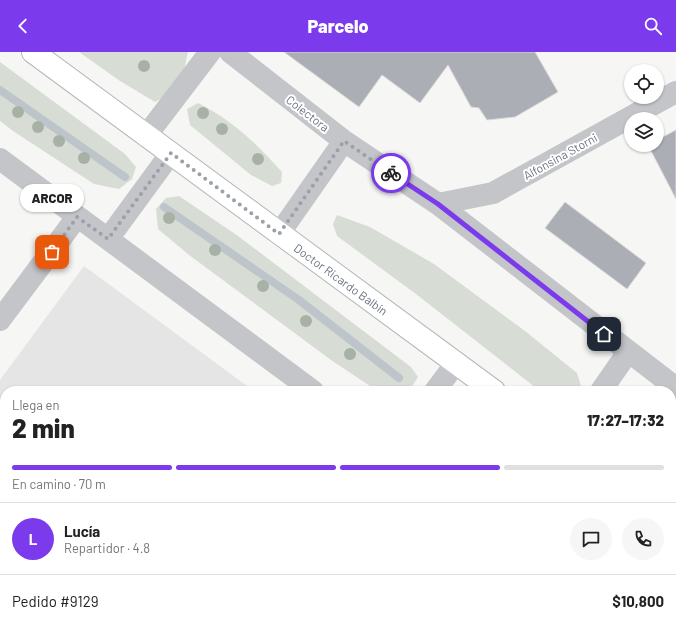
<!DOCTYPE html>
<html lang="es">
<head>
<meta charset="utf-8">
<style>
  :root { --surface:#fff; --page:#f6f6f6; --text:#222; --muted:#767676; --line:#e0e0e0; --accent:#7c3aed }
  body { margin:0; font-family:Barlow,sans-serif; background:var(--page); color:var(--text); height:100vh; display:flex; flex-direction:column; font-size:15px; white-space:nowrap }
  * { box-sizing:border-box; margin:0 }
  p { font-size:13px; color:var(--muted) }
  .icon { flex:none; width:22px; height:22px; fill:none; stroke:currentColor; stroke-width:2; stroke-linecap:round; stroke-linejoin:round }
  .map { position:relative; flex:1; overflow:hidden }
  .side { position:absolute; left:0px; top:334px; width:676px; height:248px; display:flex; flex-direction:column; background:var(--surface); border-radius:16px 16px 0 0; box-shadow:0 1px 3px #0004 }
  .side>* { flex:none }
  .controls { position:absolute; left:624px; top:12px; display:grid; gap:8px }
  .controls a { display:grid; place-items:center; width:40px; height:40px; border-radius:50%; background:var(--surface); box-shadow:0 1px 3px #0004; font-size:20px }
  .pin { position:absolute; display:grid; place-items:center; width:34px; height:34px; color:#fff; margin:-17px; border-radius:8px; box-shadow:0 2px 6px #0006 }
  .courier { position:absolute; display:grid; place-items:center; width:40px; height:40px; margin:-20px; border:3px solid #7c3aed; border-radius:50%; background:#fff; color:#222; box-shadow:0 1px 5px #0007 }
  .bubble { position:absolute; height:28px; border-radius:14px; background:var(--surface); box-shadow:0 1px 3px #0004; font-size:13px; font-weight:800; line-height:28px; text-align:center }
  .headline em { font-style:normal; font-weight:800 }
  .headline div { display:flex; flex-direction:column-reverse }
  .headline { display:flex; align-items:center; justify-content:space-between; height:68px; padding:0 12px }
  h1 { font-size:26px; font-weight:800; line-height:30px }
  .bar { display:grid; grid-template-columns:repeat(4,1fr); gap:6px 4px; align-content:center; height:48px; padding:0 12px }
  .bar i { height:5px; border-radius:3px; background:var(--line) }
  .bar .selected { background:var(--accent) }
  .bar p { grid-column:span 4 }
  .line { display:flex; align-items:center; gap:10px; padding:0 12px; border-top:1px solid var(--line) }
  .line div { flex:1 }
  .round { display:grid; place-items:center; flex:none; width:42px; height:42px; border-radius:21px; background:var(--page) }
  header { display:flex; justify-content:space-between; align-items:center; height:52px; padding:0 12px; background:var(--accent); color:#fff; font-size:18px; font-weight:800 }
  .map>svg:first-child { display:block }
  .built { fill:#e4e5e4 }
  .green { fill:#d7ddd5 }
  .lines { fill:none; stroke-linecap:round; stroke-linejoin:round }
  .stream { stroke:#bdc4ca; stroke-width:8 }
  .building { fill:#abafb5; stroke:#d8d8d6 }
  .major-casing { stroke:#b4b7bb; stroke-width:24 }
  .minor { stroke:#c3c5c8; stroke-width:22 }
  .major { stroke:#fff; stroke-width:22 }
  .tree { fill:#a8b1a6 }
  .done { stroke:#9aa1a9; stroke-width:4; stroke-dasharray:0 7.2 }
  .route { stroke:#7c3aed; stroke-width:5 }
  .labels { text-anchor:middle; dominant-baseline:central; stroke-width:4; stroke-linejoin:round; paint-order:stroke }
  .street-label { font-size:12px; fill:#697381; stroke:#fff }
</style>
</head>
<body>
<header><svg class="icon" aria-label="back" viewBox="0 0 24 24"><path d="M15 5l-7 7 7 7"/></svg>Parcelo<svg class="icon" aria-label="search" viewBox="0 0 24 24"><circle cx="10" cy="10" r="6"/><path d="M15 15l6 6"/></svg></header>
<div class="map">
<svg width="676" height="582" viewBox="0 0 676 582">
  <rect width="100%" height="100%" fill="#f6f6f4"/>
  <path class="built" d="M84,214L254,339H5V577H578L585,582H0V328Z"/>
  <path class="green" d="M79,0H188L184,18L174,40L155,50L120,29Z
    M0,10L125,102L136,115L132,127L119,137L94,132L13,79L0,69Z
    M198,51C231,67 258,93 282,120L281,131L272,134L251,123L190,73L187,57Z
    M179,144L238,184L411,315L418,325L409,339H378L367,332L331,308L189,203L158,177L156,157L166,146Z
    M337,163L370,175L434,212L525,279L577,321L581,334L577,339H540L416,242L337,184L333,172Z
    M671,374L676,378L675,440L671,436Z
    M671,512L676,516V564L671,561Z"/>
  <g class="lines">
    <path class="stream" d="M0,38L125,125
      M164,155L299,248L399,326
      M671,533L676,536"/>
  </g>
  <path class="building" d="M284,0H535L558,40L515,65L487,68L479,56L471,55L448,13L420,51L382,23L359,55Z
    M676,78V147L648,93H657V88Z
    M565,150L646,211L627,237L545,176Z"/>
  <g class="lines">
    <g class="major-casing">
      <path id="major" d="M33,0L494,339
        M671,469L676,473"/>
    </g>
    <path class="minor" d="M230,0L344,89L438,152L676,336
      M146,84L210,0
      M0,107L313,339
      M438,152L493,141L676,40
      M279,182L344,89
      M108,187L171,101
      M0,268L77,165
      M435,339L456,311
      M601,339L628,300
      M639,577L646,582"/>
    <use href="#major" class="major"/>
  </g>
  <g class="tree">
    <circle cx="144" cy="14" r="6"/>
    <circle cx="18" cy="60" r="6"/>
    <circle cx="203" cy="61" r="6"/>
    <circle cx="38" cy="75" r="6"/>
    <circle cx="222" cy="77" r="6"/>
    <circle cx="59" cy="89" r="6"/>
    <circle cx="84" cy="106" r="6"/>
    <circle cx="258" cy="107" r="6"/>
    <circle cx="169" cy="166" r="6"/>
    <circle cx="215" cy="198" r="6"/>
    <circle cx="263" cy="234" r="6"/>
    <circle cx="306" cy="269" r="6"/>
    <circle cx="350" cy="302" r="6"/>
  </g>
  <g class="lines">
    <path class="done" d="M52,200L77,165L108,187L171,101L279,182L344,89L391,121"/>
    <path class="route" d="M391,121L438,152L604,282"/>
  </g>
  <g class="labels">
    <g class="street-label">
      <text transform="translate(308 61) rotate(38)">Colectora</text>
      <text transform="translate(560 104) rotate(-29)">Alfonsina Storni</text>
      <text transform="translate(341 227) rotate(36)">Doctor Ricardo Balbín</text>
    </g>
  </g>
</svg>
<div class="controls">
<a><svg class="icon" aria-label="locate" viewBox="0 0 24 24"><circle cx="12" cy="12" r="6"/><path d="M12 2v4M12 18v4M2 12h4M18 12h4"/></svg></a>
<a><svg class="icon" aria-label="layers" viewBox="0 0 24 24"><path d="M12 4l9 5-9 5-9-5zM3 14l9 5 9-5"/></svg></a>
</div>
<div class="pin" style="left:52px;top:200px;background:#ea580c"><svg class="icon" aria-label="bag" viewBox="0 0 24 24"><path d="M5 8h14l-1 12H6zM9 8a3 3 0 0 1 6 0"/></svg></div>
<div class="pin" style="left:604px;top:282px;background:#1f2937"><svg class="icon" aria-label="home" viewBox="0 0 24 24"><path d="M3 11l9-7 9 7M6 9v11h12V9"/></svg></div>
<div class="courier" style="left:391px;top:121px"><svg class="icon" aria-label="bike" viewBox="0 0 24 24"><circle cx="6" cy="16" r="4"/><circle cx="18" cy="16" r="4"/><path d="M6 16l4-8h5l3 8M10 8l3 8H6M13 5h3"/></svg></div>
<div class="bubble" style="left:20px;top:132px;width:64px">ARCOR</div>
<section class="side">
<div class="headline"><div><h1>2 min</h1><p>Llega en</p></div><em>17:27–17:32</em></div>
<div class="bar"><i class="selected"></i><i class="selected"></i><i class="selected"></i><i></i><p>En camino · 70 m</p></div>
<div class="line" style="height:72px"><b class="round" style="background:var(--accent);color:#fff">L</b><div><b>Lucía</b><p>Repartidor · 4.8</p></div><a class="round"><svg class="icon" aria-label="chat" viewBox="0 0 24 24"><path d="M4 5h16v11H9l-5 4z"/></svg></a><a class="round"><svg class="icon" aria-label="phone" viewBox="0 0 24 24"><path d="M5 4h4l2 5-3 2q2 4 5 5l2-3 5 2v4C11 20 4 13 5 4z"/></svg></a></div>
<div class="line" style="height:52px"><div>Pedido #9129</div><b>$10,800</b></div>
</section>
</div>
</body>
</html>
